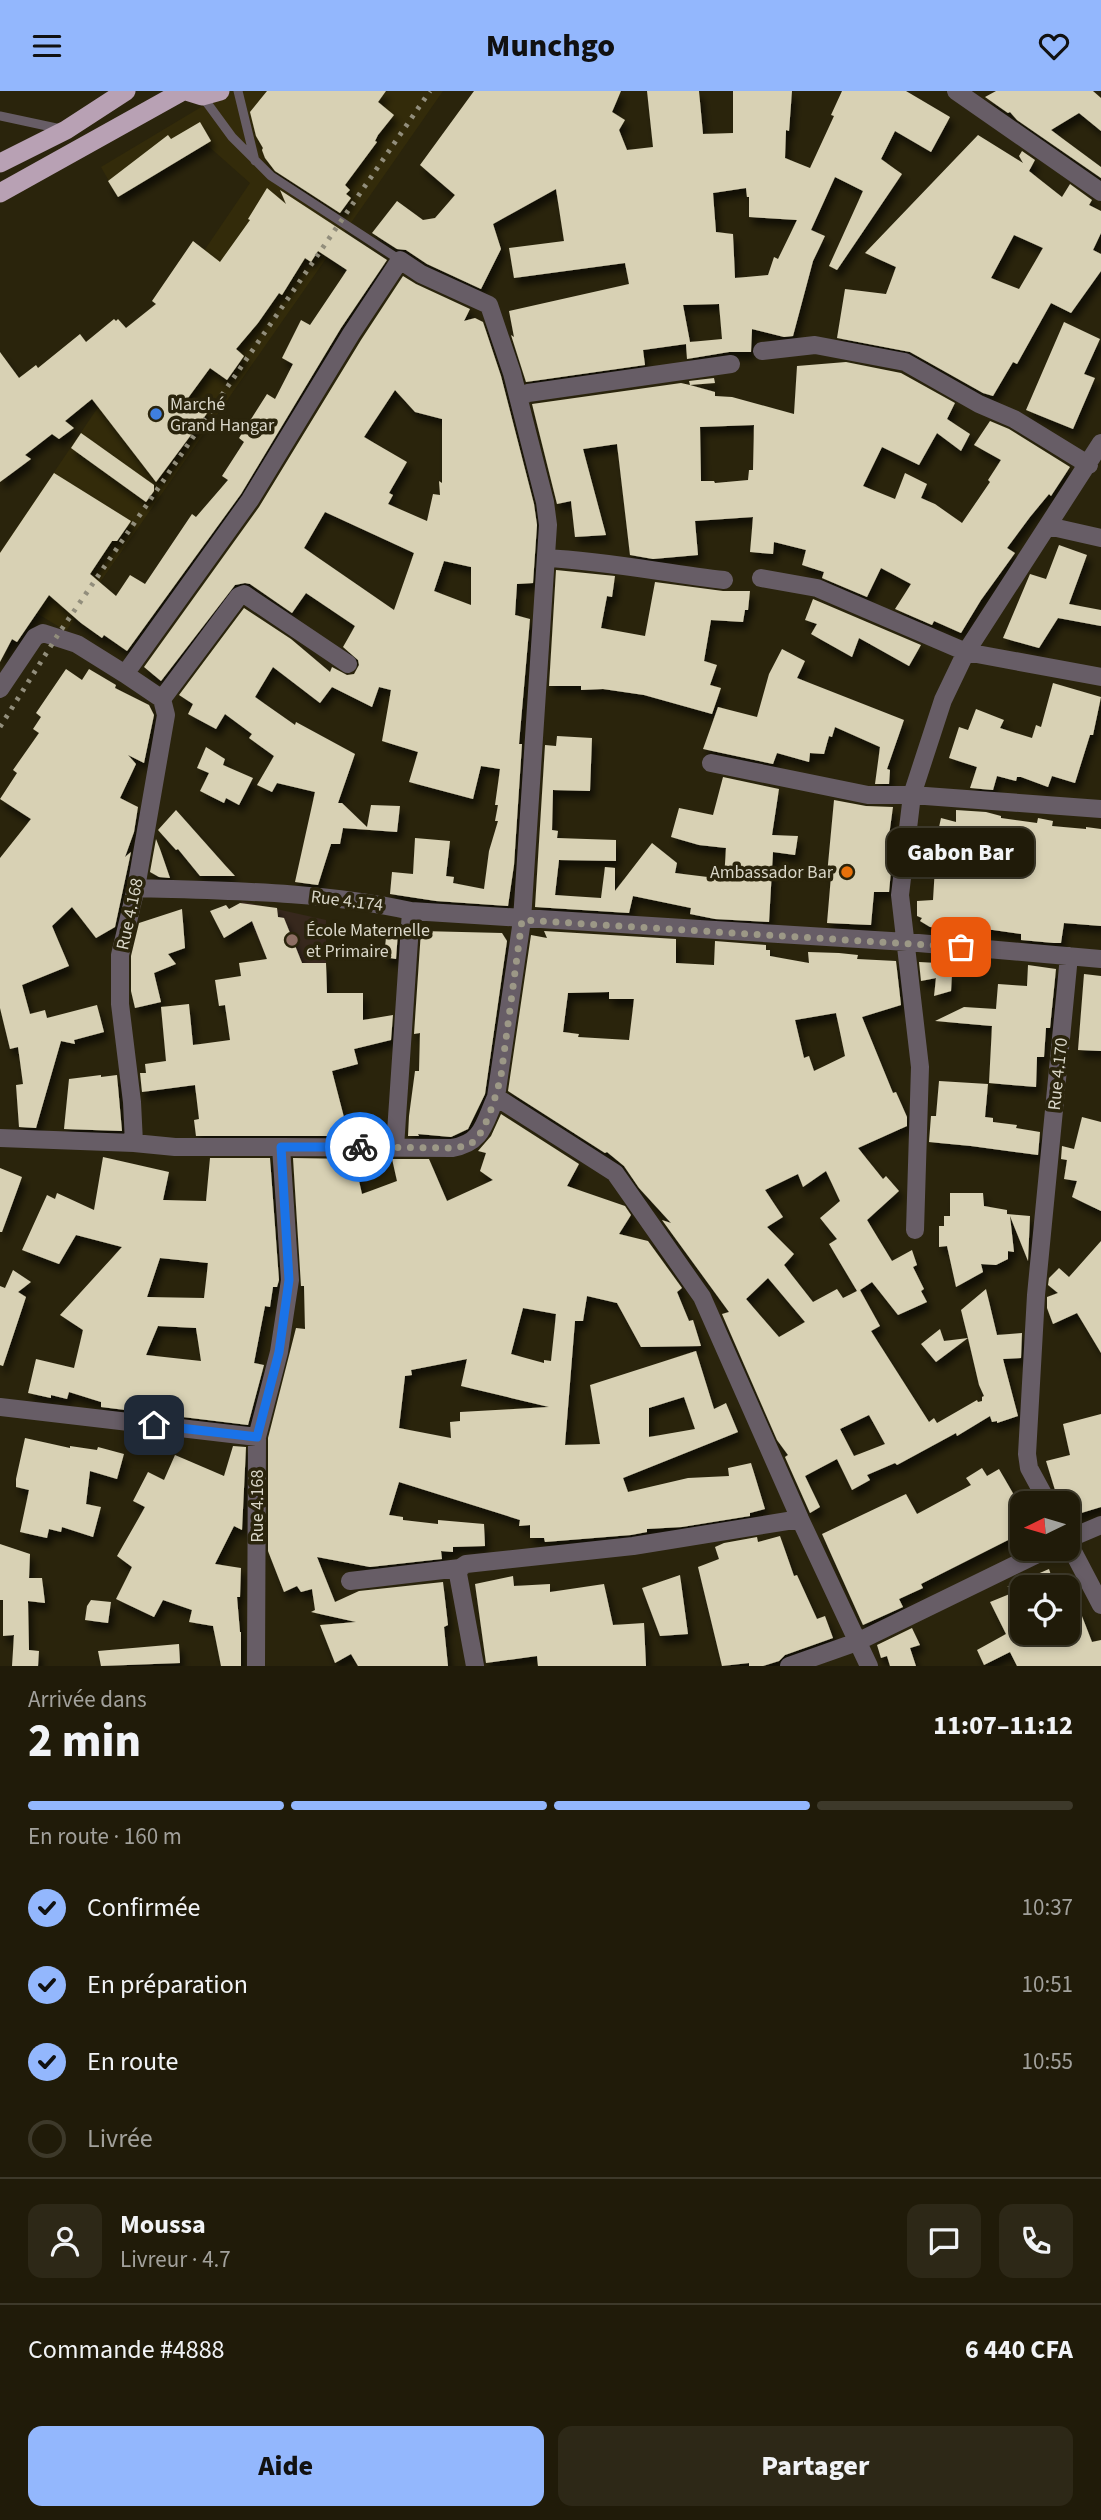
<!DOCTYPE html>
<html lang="fr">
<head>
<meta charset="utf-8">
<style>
  :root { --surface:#201b09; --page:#2d2817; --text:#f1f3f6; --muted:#a2a19c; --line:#3d392a; --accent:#93b7fd }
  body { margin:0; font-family:"Source Sans 3",sans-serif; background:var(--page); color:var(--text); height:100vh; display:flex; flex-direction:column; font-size:26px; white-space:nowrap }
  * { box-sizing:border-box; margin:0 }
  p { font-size:23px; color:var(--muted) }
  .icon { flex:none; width:38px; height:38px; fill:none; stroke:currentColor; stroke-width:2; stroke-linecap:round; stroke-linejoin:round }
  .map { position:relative; height:1575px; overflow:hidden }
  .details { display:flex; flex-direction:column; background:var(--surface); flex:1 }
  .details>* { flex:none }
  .needle { width:46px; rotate:265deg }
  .controls { position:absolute; left:1010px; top:1400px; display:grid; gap:14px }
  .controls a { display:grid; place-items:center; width:70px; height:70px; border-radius:14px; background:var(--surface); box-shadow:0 4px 10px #0003,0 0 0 2px var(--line); font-size:35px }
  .pin { position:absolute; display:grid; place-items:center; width:60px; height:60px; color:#fff; margin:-30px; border-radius:14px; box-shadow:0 4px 10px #0006 }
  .courier { position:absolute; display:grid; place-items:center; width:70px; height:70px; margin:-35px; border:5px solid #1a73e8; border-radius:50%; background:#fff; color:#222; box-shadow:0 2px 9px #0007 }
  .bubble { position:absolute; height:49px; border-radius:14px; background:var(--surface); box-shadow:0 4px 10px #0003,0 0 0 2px var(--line); font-size:23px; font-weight:800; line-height:49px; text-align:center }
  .summary em { font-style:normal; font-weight:800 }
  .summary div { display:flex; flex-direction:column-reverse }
  .summary { display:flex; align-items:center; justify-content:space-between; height:119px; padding:0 28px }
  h1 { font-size:46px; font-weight:800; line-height:52px }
  .bar { display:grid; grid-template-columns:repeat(4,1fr); gap:10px 7px; align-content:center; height:84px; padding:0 28px }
  .bar i { height:9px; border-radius:5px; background:var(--line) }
  .bar .on { background:var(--accent) }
  .bar p { grid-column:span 4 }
  .line { display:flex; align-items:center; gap:18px; padding:0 28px; border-top:2px solid var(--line) }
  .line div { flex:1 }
  .round { display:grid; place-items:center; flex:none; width:74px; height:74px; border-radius:14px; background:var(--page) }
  ol { padding:0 28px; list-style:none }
  li { display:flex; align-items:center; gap:21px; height:77px }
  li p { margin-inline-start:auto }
  li .icon { padding:7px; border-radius:50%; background:var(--accent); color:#111; stroke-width:4 }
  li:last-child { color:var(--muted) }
  li i { width:38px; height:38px; border:4px solid var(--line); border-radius:50% }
  .cta { display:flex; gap:14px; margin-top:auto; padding:14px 28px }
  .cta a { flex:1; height:80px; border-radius:14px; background:var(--accent); color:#111; font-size:28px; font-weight:800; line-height:80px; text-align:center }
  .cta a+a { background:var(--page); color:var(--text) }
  header { display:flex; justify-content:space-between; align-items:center; height:91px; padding:0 28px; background:var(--accent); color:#111; font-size:32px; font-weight:800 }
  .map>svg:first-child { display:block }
  .built { fill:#332b0a }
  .education { fill:#37281d }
  .building { fill:#d8d1b4; fill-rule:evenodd; filter:url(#shadow) }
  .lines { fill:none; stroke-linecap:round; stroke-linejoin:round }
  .service { stroke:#675d66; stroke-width:9 }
  .minor { stroke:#675d66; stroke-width:18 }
  .trunk { stroke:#b8a1b4; stroke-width:19 }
  .rail { stroke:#928e7c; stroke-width:5; stroke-dasharray:3.5 7; stroke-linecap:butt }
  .done { stroke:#9c9886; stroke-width:7; stroke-dasharray:0 12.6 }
  .route { stroke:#1a73e8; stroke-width:9 }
  .shop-dot { fill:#3f7fe0; stroke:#2a240c; stroke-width:2.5 }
  .food-dot { fill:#e8710a; stroke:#2a240c; stroke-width:2.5 }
  .education-dot { fill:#8d6e63; stroke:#2a240c; stroke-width:2.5 }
  .labels { text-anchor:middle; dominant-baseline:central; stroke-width:7; stroke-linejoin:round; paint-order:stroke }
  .poi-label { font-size:18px; fill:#d9d6c8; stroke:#2a240c; text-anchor:start }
  .street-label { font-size:18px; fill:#d9d6c8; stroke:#2a240c }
</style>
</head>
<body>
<header><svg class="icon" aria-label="menu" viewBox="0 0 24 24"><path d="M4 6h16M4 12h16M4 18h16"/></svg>Munchgo<svg class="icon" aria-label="heart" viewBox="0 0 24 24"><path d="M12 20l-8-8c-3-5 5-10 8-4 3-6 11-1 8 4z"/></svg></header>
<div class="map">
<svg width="1101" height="1575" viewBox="0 0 1101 1575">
  <defs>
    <filter id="shadow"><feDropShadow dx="4" dy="7" stdDeviation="3.5" flood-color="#0009"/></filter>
  </defs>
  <rect width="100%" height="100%" fill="#2a240c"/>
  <path class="built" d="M228,0H443L66,540L0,500V461L250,92L206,53L118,106L101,76Z"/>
  <path class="education" d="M241,810L326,829V872H302L265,863Z"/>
  <path class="building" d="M267,0H386L378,11L394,24L378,44L375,50L377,51L345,94L350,99L346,103L351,107L340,122L275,80L265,67L262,59L263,57L256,45L250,21Z
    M474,0H621L612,21L625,29L619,39L627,59L653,56L647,0H699L703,43L733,42V0H792L789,40L786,39L785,67L810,77L834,25L831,24L842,0H906L950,26L931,61L895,40L881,68L902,83L837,179L829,175L863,100L835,86L811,139L825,145L813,170L793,245L784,246L752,238L751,261H729L687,268L686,253L643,259L645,274L526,291L511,244L514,246L509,220L629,193L625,172L514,187L509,157L564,150L556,98L493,133L501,158L481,198L427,173L406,159L397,158L372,142L397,110L423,129L435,127L455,104L420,74ZM746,97L747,106H749V126L797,129L778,168L774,166L768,184L735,187L733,143L716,141L713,102ZM719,213L722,248L690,251L683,214Z
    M996,0H1093L1101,7V40L1079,22L1051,39L1101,76V87L1017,29L1010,21L1008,22L985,6Z
    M200,31L211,50L118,106L108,90L168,44L171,48Z
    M978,44L1023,72L1019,65L1022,60L1035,69L1029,80L1062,106L1070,93L1092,109L1089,114L1101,120V142L1093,159L1101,163V180L1071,222L1051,212L1017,273L1013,271L993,305L983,302L910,261L837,247L845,198L886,203L896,176L865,162ZM1014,144L1043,157L1019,198L991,187Z
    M267,97L286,113L280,99L387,169L341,237L241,403L127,560L104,544L102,547L81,532L49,504L17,551L12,548L0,571V462L54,382L131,430L117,450H112L90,483L116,505L130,484L145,493L192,423L196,426L228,389L222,385L244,351L239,347L267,303L275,308L293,273L282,267L301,229L310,234L347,179L318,160L311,171L305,167L282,204L279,202L258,232L236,258L244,265L227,289L210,277L188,307L208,321L156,391L92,308L65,330L74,337L59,348L52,343L25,364L31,368L0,391V261L19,287L36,274L38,277L80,243L86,251L114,228L116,230L118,228L126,237L156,213L152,210L193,150L220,171L250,129L248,128Z
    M403,185L416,193L470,218L464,230L475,227L483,231L501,285L534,413L537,434L533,492L517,493L515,524L530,528L519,653H522L514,774L508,815L436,810L390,803L392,781L413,783L415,747L450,750L446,785L454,786L453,792L484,798L489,760L498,730H495L498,714H495L500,678L481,675L473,708L409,691L418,661L382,650L391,599L379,596L372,616L332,596L320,612L273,576L255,606L295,634L296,631L355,663L338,712H342L367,736L371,714L400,715L397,741L343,737L340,753H331L318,794L295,791L315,701L277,692L272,701L257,694L274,665L249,647L252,643L225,623L216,638L188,623L193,613L179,604L244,517L291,548L330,581L332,576L347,584L354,583L359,574L358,569L343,556L355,535L306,502L292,522L250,493L245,492L235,494L161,590L144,576L259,416L361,249ZM395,299L415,321L442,328V392L439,390L440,404L433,403L427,430L388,413L393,404L389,402L407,371L364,346ZM325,421L414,462L394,519L304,457ZM444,470L471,476V514L434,500Z
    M1064,231L1100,248L1084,283L1095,287L1073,338L1026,319Z
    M846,271L901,282L955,312L947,328L970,343L961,360L937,342L919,374L882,356L863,395L895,408L905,382L927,393L921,407L935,413L962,432L990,391L988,389L1001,369L974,354L990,330L1009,338L1070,376L1051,405L1049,403L1030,426L1007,457L1015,462L981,509L961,542L934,530L932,534L895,518L911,493L881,477L867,506L822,487L824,481L802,474L806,459L774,451L773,463L750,461L753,426L695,430L698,464L653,468L630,464L617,353L583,358L606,444L575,446L571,410L557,413L532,313L681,292L690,294L689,290L714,287L715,292L690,294L715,301V305L732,306L794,323L797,275ZM754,334L753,379H749L748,389L715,392L714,390H701L700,336Z
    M81,342L154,394V400L146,411L71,357Z
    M1059,454L1087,464L1069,513L1101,519V535L1058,527L1039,557L1003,547L1030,483L1046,488Z
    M556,479L615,485L612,506L607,505L601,537L645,545L655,491L723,500H750L748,519H745L743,531L711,529L704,570L717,574L710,594L721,597L712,623L644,604L603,598L581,599V595H549Z
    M813,508L921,554L909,575L859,547L852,566L811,543L817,533L805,529Z
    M782,558L805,570L797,587L904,629L887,678L890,679L889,693H875L880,656L835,636L832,646L829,645L824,663L810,662L809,671L777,662L773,673L703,658L718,616L757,626L769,583Z
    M66,578L82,589L89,578L116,594L115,597L149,614L154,624L144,672L128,664L136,673L120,707L138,716L134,741L125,766L131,761L115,836L96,847L72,816L52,835L69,875L22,894L30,923L45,919L47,927L97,914L104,941L74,949L75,953L61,950L36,1037L19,1036L16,994L23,993L18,956L10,958L0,917V767L31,728L0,708L17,682L13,679L39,642L33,638L41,626L36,622Z
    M1053,592L1101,606L1093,644H1090L1075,692L1052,685L1048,696L1021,686H1017L1016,690L997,685L993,699L970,697L977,676L949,667L959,636L968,639L976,618L1004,629L1000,637L1032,647L1036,634L1041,636Z
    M557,645L592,647L590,700L553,699L552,739L558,740L557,747L616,749V770L559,769L555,804L601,807L605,776L615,777V800L652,752L677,772L675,782L724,788L726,757L699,754L671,746L679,717L713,724L723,686L779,698L772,744L798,745L795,764L773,761L769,831L715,828L690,823L691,817L633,805L629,822L535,816L545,654L556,655Z
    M206,656L225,668L223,674L253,687L239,714L226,707L224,712L200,700L209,682L197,677Z
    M834,709L866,715L893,716L887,759H893L889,801H874L871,834L827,832L831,785L827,784Z
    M176,719L224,773L235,785H200L178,758L176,759L158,739Z
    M956,719L986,721L1001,725V727L1037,732L1038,727L1053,730L1052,735L1086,738V736L1101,738V835L1064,832L1061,852H1054L1021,849V843L993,839L930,836L920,830L922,827L917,825V810L933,809L936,760L934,759L941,727L956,731Z
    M156,748L160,758L170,787L159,786L150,781Z
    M240,812L277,817L278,826L284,827L302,872H326L327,902H363V929L393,924L391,949L354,958L358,973L332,980L346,1034L332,1037L333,1045H196L194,1029L199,1028L195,994L142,1001L140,982H146L145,973L166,970L161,916L189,913L193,954L230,949L225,914L219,915L215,889L241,885L239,872L267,868L252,830L224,847L210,820L226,814L229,818Z
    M182,818L185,857L168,863L176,873L154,882L161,911L135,917L131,900V865L139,832Z
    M387,837L398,841L396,868L384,866Z
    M421,840L502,842L507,850L485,1003L468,1038L451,1046L418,1043L419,1045H408L409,1025L415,980H419L420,942L414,943Z
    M544,840L676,848V872L714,874L715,850L766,854V859H770V865L809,872L808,861L839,862L858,864L857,868L896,870L901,914L862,926L893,1002L896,1001L907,1026V1035L858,1057L883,1088L886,1085L899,1100L867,1129L892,1170L912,1159L917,1174L913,1176L924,1198L921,1200L927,1211L898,1224L872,1191L860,1199L880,1235L871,1240L929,1331L934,1327L937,1332L977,1309L978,1311L982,1310V1306L984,1305L979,1294L968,1247L936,1271L921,1253L940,1238L944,1250L968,1247L961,1219L986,1198L997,1244L1022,1242L1021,1267L1003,1268L1018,1325L997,1332V1330L992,1331L990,1325L957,1345L956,1342L897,1374L895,1372L867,1384L870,1389L852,1399L837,1368L805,1385L820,1416L810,1422L785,1366L788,1364L777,1349L722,1223L729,1221L662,1129L671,1132L639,1097L624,1075L607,1061L605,1062L508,1000L531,844L547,847ZM609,901V908H634L629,949L578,946L579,943L563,941L568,902ZM836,922L845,965L814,980L809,965L804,967L795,929ZM826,1080L840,1110L820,1127L837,1148L829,1153L857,1200L843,1207L837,1198L813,1211L784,1174L794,1163L767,1136L783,1126L765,1099L798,1083L803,1096ZM768,1187L805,1231L779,1246L746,1208ZM869,1324L885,1353L854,1365L840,1338Z
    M919,871L938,872L936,883L952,884L951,900L934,905L936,887L921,890Z
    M1028,874L1056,878L1050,937H1046L1044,966H1037L1036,996L989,992L992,935L935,930L964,916L996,918L998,893L1027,895Z
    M1084,883L1101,885V960L1078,959Z
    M101,984V986L117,984L122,1040L64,1038L69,988Z
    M939,990L988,993L985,1026L993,1027V1031L1017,1034L1016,1037L1040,1041L1038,1064L971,1055L929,1051L931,1025H936Z
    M501,1023L579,1073L567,1095L625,1115L631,1124L619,1143L648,1150L682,1197L677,1201L689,1230L693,1229L701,1255L641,1256L617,1212L587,1205L583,1230H575L565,1354L600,1353L590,1294L696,1260L714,1318L726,1312L738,1341L623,1387L628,1401L688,1387L729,1385L728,1377L751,1372L765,1418L750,1422V1425L682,1436L647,1438V1441L631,1444L545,1451L544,1447H530V1434L519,1435L520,1429L399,1391L389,1424L403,1426V1429L438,1433V1429L484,1433L485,1455L453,1456V1461L441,1460L442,1468L370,1476L317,1466L335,1511L359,1500L443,1491L448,1534L444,1536L448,1575H358L351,1563L335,1572L320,1534L356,1531L311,1521L315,1519L312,1498L301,1501L297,1495L284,1501L268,1460V1347L296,1237L305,1238L304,1195H301L293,1067L354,1068L362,1103L397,1090L392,1068H429L447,1110L493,1089L480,1080L486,1062L478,1060L491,1045ZM523,1217L556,1223L551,1270L544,1269V1272L511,1263ZM467,1268L461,1295L549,1316L460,1321V1330L450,1331L451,1347L399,1337L405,1285L412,1284L411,1279ZM684,1306L695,1338L649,1346V1317Z
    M1082,1026L1101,1031V1120L1072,1106L1077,1090L1064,1088L1067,1069L1061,1068L1062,1055L1074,1058Z
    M103,1066L169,1081L163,1109L206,1110L210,1067H270L279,1189L277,1196H273L270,1216L265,1215L254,1272L264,1274L248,1334L101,1316V1311L69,1301L67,1308L51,1304V1307L28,1302L36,1268L74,1277L83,1239L60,1224L122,1156L76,1144L59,1173L22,1159L47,1104L55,1108L57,1102L94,1119ZM160,1167L208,1172L204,1207L147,1206ZM158,1235L196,1237L201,1270L146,1264Z
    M0,1077L22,1086L2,1141H0Z
    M950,1102H983L984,1115L1007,1119V1123L1030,1125L1028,1170L1010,1125L1014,1161L1008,1160V1168L996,1174L981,1173L983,1181L956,1196L947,1155L939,1156V1135H944V1125H950Z
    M1101,1150V1262L1077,1222L1053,1233L1047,1217V1206L1058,1202L1048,1194L1049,1187L1059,1177L1069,1186Z
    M13,1179L31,1191L18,1201L26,1206L3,1275L0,1274V1195L5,1197Z
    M1101,1323V1416L1068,1426V1412H1059L1046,1370L1070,1364L1063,1333Z
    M25,1347L70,1357V1355L97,1359L98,1356L124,1363L117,1388L90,1380L86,1413L101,1416L93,1446L62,1436L61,1441L49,1438L47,1447L20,1441L29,1399L16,1396V1388Z
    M233,1355L246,1356L242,1439L234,1435L215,1473L241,1477L240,1506H237L240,1541H241V1575H221L213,1535L189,1531L192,1519L163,1509L154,1526L116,1508L132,1476L117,1465L145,1416L133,1410L148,1381L164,1389L175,1364L224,1385Z
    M982,1377L987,1385L999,1378L1014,1404L1022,1400V1442L921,1493L923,1497L899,1508L903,1516L863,1534L822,1443L906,1403L917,1423L971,1394L966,1387Z
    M780,1445L794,1485L797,1484L817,1528L825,1525L833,1547L785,1564L779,1570L763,1575H749V1572L722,1575L698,1476L719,1468L715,1456L724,1452L757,1446L758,1451Z
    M0,1453L30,1463L29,1487H42L45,1512L28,1510L29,1559L39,1560L38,1575H12L14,1544L3,1545V1509H0Z
    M1049,1478L1055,1496H1007Z
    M680,1484L688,1543L660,1545L642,1497Z
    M513,1485L514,1495L550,1493V1501L604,1493L613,1534L644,1532L646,1575H538L537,1565L486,1572L475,1493Z
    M1022,1498V1550L1043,1542H1068V1524L1080,1520L1092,1551L1101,1549V1575H1017L1010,1561L984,1574L977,1559L1006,1543L990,1511Z
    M91,1509L111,1511L108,1532L85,1529L87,1515Z
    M912,1537L920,1554L910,1557L916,1575H890L887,1565L881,1567L877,1554Z
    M179,1553L180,1572L101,1575L98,1560Z"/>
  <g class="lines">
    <path class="service" d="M238,0L255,70
      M202,5L232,46L271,85L400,169
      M0,25L61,38"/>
    <path class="minor" d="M956,0L1101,101
      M762,260L815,254L905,271L979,313L1014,328L1089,374
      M519,307L528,302L731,273
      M1048,435L1101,447
      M546,467C606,470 664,482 724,489
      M761,487L817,497L966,561L1101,586
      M125,583L250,409L351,243L400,169L421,183L489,214L512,282L545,411L548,434L522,829L496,1006L615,1082L702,1206L800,1428L869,1575
      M0,598L35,546L43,542L77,553L125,583L162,608L166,624L136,797L120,864V913L132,1011L134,1052L0,1047
      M162,608L239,505L244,503L348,573
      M711,672L868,704H912L1101,718
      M136,797C228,800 321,800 411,820L907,851L1101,868
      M134,1052L175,1056H281L290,1189L279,1261L257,1346L256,1575
      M281,1056L452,1057C483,1052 484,1032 496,1006
      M395,1056L411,820
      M915,1139L920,976L900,804L912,704L943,609L966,561L1101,352
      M0,1316L257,1346
      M1048,1412L1029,1377L1027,1363L1036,1204L1069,865
      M1068,1448L1101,1434
      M1068,1451L1101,1514
      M350,1490L460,1477
      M475,1575L458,1483L460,1477L466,1473L633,1455L800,1428
      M789,1575L857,1551L1048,1458"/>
    <path class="trunk" d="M186,0L202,5L220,0
      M0,72L66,39L126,0
      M0,102L183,0"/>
    <path class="rail" d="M0,636L59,542L430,0"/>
  </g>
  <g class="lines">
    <path class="done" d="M360,1056L452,1057C459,1056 466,1056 473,1051C486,1041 497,1001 501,985L522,829L961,856"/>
    <path class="route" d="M154,1334L257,1346L279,1261L289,1189L281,1056H360"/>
  </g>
  <circle class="shop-dot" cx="156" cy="323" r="7"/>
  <circle class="food-dot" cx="847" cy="781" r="7"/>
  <circle class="education-dot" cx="292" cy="849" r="7"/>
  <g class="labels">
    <g class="poi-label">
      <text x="170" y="313">Marché<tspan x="170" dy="21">Grand Hangar</tspan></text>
      <text x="833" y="781" text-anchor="end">Ambassador Bar</text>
      <text x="306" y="839">École Maternelle<tspan x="306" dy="21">et Primaire</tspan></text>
    </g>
    <g class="street-label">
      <text transform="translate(347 810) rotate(7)">Rue 4.174</text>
      <text transform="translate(130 823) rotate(-78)">Rue 4.168</text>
      <text transform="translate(1058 983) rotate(-84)">Rue 4.170</text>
      <text transform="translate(257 1415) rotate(-90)">Rue 4.168</text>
    </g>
  </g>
</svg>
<div class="controls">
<a><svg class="needle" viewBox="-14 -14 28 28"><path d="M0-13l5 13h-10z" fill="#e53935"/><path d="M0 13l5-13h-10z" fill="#a2a19c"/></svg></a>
<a><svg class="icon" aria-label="locate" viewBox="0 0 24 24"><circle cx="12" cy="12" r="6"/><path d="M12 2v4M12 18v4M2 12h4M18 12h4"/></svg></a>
</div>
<div class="pin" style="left:961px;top:856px;background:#ea580c"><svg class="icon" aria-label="bag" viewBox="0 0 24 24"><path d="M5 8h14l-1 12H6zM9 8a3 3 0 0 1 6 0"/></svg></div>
<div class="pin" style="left:154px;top:1334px;background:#1f2937"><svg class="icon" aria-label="home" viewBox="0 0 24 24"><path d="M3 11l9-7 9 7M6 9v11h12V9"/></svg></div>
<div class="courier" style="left:360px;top:1056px"><svg class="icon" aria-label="bike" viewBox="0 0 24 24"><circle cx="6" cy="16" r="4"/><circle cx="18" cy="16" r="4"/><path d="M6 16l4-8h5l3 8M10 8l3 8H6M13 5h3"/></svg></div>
<div class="bubble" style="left:887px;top:737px;width:147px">Gabon Bar</div>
</div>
<section class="details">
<div class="summary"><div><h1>2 min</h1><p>Arrivée dans</p></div><em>11:07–11:12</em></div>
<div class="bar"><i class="on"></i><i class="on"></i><i class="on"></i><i></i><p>En route · 160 m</p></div>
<ol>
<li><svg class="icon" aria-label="check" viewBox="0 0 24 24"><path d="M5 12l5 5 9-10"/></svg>Confirmée<p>10:37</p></li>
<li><svg class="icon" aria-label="check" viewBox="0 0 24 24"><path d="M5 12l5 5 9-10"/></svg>En préparation<p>10:51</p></li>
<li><svg class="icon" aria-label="check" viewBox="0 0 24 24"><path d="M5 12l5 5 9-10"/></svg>En route<p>10:55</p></li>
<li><i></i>Livrée</li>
</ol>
<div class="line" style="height:126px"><a class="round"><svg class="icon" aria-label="person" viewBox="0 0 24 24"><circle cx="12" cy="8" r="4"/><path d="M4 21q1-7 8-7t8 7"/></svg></a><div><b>Moussa</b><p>Livreur · 4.7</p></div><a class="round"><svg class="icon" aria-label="chat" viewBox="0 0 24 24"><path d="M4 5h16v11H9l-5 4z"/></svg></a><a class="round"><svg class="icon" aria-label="phone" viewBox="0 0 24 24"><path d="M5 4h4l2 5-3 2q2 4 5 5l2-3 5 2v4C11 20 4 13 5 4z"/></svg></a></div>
<div class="line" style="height:91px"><div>Commande #4888</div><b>6 440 CFA</b></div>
<div class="cta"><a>Aide</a><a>Partager</a></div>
</section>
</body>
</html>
